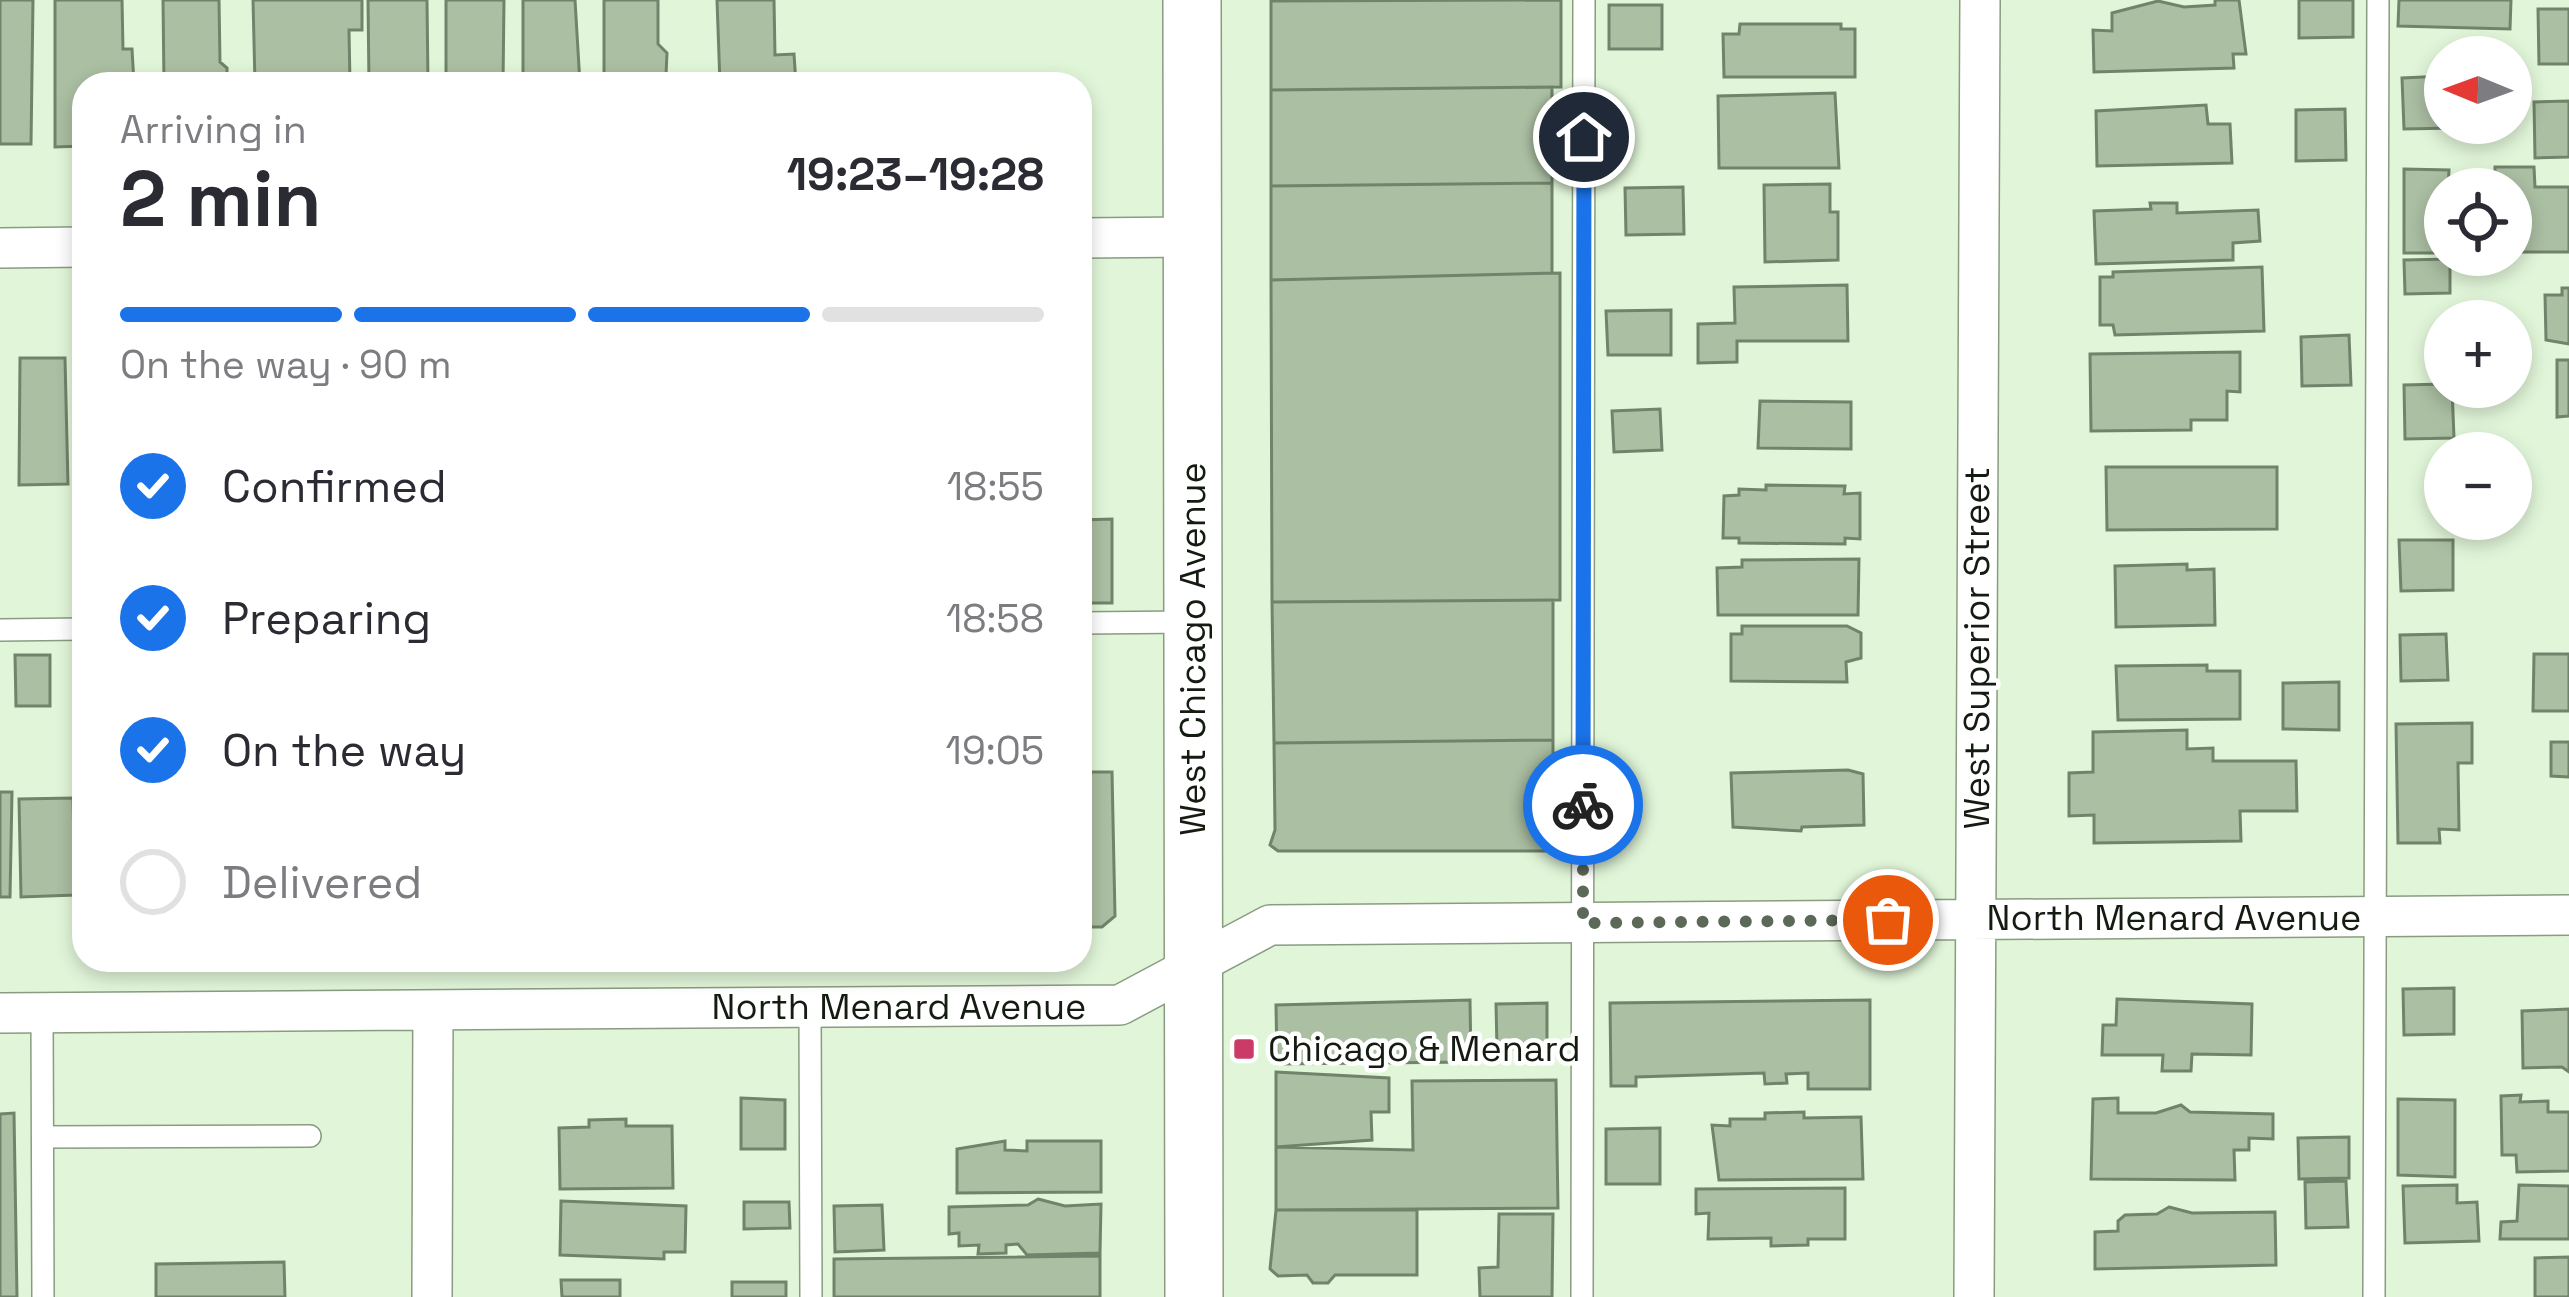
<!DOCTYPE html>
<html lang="en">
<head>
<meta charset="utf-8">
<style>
  :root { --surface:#fff; --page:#f2f2f3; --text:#2b2b33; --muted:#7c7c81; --line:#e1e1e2; --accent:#1a73e8 }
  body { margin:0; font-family:"Space Grotesk",sans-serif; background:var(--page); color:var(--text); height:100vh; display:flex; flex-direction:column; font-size:45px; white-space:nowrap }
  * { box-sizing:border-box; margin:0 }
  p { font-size:39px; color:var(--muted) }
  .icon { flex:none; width:66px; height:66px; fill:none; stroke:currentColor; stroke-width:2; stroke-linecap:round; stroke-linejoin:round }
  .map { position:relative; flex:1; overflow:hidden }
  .drawer { position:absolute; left:72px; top:72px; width:1020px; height:900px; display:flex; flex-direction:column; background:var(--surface); border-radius:36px; box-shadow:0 6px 18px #0003 }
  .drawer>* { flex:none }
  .needle { width:78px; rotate:271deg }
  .tools { position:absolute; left:2424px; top:36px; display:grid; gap:24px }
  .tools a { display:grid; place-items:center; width:108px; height:108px; border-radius:50%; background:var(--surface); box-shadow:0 6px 18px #0003; font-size:60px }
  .pin { position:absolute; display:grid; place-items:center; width:102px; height:102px; color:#fff; margin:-51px; border:6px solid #fff; border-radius:50%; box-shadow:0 3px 12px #0007 }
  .courier { position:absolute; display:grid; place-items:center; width:120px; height:120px; margin:-60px; border:9px solid #1a73e8; border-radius:50%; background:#fff; color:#222; box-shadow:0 3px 15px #0007 }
  .overview em { font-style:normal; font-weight:700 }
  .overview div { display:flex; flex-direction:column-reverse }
  .overview { display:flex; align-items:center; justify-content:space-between; height:204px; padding:0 48px }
  h1 { font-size:78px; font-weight:700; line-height:90px }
  .bar { display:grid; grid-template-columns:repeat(4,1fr); gap:18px 12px; align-content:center; height:144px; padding:0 48px }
  .bar i { height:15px; border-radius:9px; background:var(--line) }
  .bar .selected { background:var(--accent) }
  .bar p { grid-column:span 4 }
  ol { padding:0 48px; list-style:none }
  li { display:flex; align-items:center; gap:36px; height:132px }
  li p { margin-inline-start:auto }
  li .icon { padding:12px; border-radius:50%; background:var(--accent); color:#fff; stroke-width:4 }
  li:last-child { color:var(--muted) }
  li i { width:66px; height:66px; border:6px solid var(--line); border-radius:50% }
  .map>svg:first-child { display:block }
  .building { fill:#abbfa3; stroke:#71836a; stroke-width:3 }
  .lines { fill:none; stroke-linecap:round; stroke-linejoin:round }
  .service-casing { stroke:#899c81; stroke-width:24 }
  .minor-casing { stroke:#899c81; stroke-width:42 }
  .secondary-casing { stroke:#899c81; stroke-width:60 }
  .service { stroke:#fff; stroke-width:21 }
  .minor { stroke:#fff; stroke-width:39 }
  .secondary { stroke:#fff; stroke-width:57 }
  .done { stroke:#5c6858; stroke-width:12; stroke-dasharray:0 21.6 }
  .route { stroke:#1a73e8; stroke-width:15 }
  .poi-dot { fill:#ca3c67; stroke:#fff; stroke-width:4.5 }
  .labels { text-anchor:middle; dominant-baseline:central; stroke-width:9; stroke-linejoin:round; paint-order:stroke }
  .street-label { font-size:36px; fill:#141c12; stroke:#fff }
  .poi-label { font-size:36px; fill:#141c12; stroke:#fff; text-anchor:start }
</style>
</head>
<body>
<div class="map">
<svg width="2569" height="1297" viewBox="0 0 2569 1297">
  <rect width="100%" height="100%" fill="#e1f6d9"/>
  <path class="building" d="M0,0H33L31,144H0Z
    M55,0H122L123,49H132L134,84H84V146L55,147Z
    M163,0H219L220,62L227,68V84H164Z
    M253,0H362V30H349L350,84H255Z
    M368,0H427L428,84H369Z
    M446,0H504L503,84H446Z
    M523,0H575L580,84H523Z
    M604,0H658V44L667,53L666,75L657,84H604Z
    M717,0H774L775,55L794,54L796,84H720Z
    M1561,0V87L1271,90V1Z
    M2215,0H2239L2246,54H2233L2234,68L2094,72L2093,30L2112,31V13L2158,1L2184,7L2215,5Z
    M2299,0H2353V37L2299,38Z
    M2399,0H2511L2510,29L2398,26Z
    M1609,5H1662V49H1609Z
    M2538,9H2569V64H2539Z
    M1740,24H1841V29H1855V77H1724L1723,34H1739Z
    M2445,76V123H2455V128L2404,129L2402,78Z
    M1552,87V183L1271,186V90Z
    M1835,93L1839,168H1719L1718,96Z
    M2569,101V157L2535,158L2534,102Z
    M2206,105L2208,124H2230L2232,163L2097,166L2096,111Z
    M2345,109L2346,160L2296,161V110Z
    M2495,167H2534L2535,187H2569V252H2511V189H2495Z
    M2404,169L2449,170L2445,253H2404Z
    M1552,183V273L1271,280V186Z
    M1830,184V212H1838V260L1765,262L1764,185Z
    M1683,187L1684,234L1626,235L1625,188Z
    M2150,203H2177V213L2258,210L2260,241L2233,243V260L2096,264L2094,211L2151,209Z
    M2450,259V293L2405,294L2404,260Z
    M2262,267L2264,331L2115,335L2113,325H2100V277H2113V272Z
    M1560,273V600L1272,602L1271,280Z
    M1847,285L1848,341H1737V362L1698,363V324L1735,323L1734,287Z
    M2562,288H2569V344L2546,340L2545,295H2562Z
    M1671,310V355H1608L1606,311Z
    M2349,335L2351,385L2302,386L2301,337Z
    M2240,352V392L2227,391V420H2191V430L2091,431L2090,354Z
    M20,358H65L68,484L19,485Z
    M2557,360H2569V416L2557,417Z
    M2445,384L2452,387L2454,438L2405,439L2404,385Z
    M1760,401L1851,402V449L1758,448Z
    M1660,409L1662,450L1614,452L1612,411Z
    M2106,467H2277V529L2107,530Z
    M1766,485L1845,486L1844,494L1860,493V539L1845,538V544L1739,543V538H1723L1724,496L1739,495V489L1766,490Z
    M1112,519V603H1080V520Z
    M75,534H84V596H77Z
    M2399,540H2453V590L2401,591Z
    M1859,559L1858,615H1718L1717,568L1742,567V560Z
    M2187,564V570L2214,569L2215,625L2116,627L2115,566Z
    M1553,600V740L1274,743L1272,602Z
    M1742,626H1847L1861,633V658L1846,662L1847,682L1731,681V634H1742Z
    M2446,634L2448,680L2401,681L2400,635Z
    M2534,654H2569V711H2533Z
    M15,655H50V706H16Z
    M2207,665V671H2240V719L2118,720L2116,666Z
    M2339,682V730L2283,729V683Z
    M2472,723V763H2458L2459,830L2439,829L2440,843H2398L2396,724Z
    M2187,730V749L2213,748V761H2296L2297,811H2240L2241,841L2094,843V815L2069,816V773L2093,772V732Z
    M1553,740V851H1278L1270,845L1275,830L1274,743Z
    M2551,742H2569V777L2551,776Z
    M1848,770L1863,774L1864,825L1802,827L1801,831L1733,827L1731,773Z
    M1080,772H1112L1115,916L1102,927H1080Z
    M0,792H12L10,897H0Z
    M73,798L75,895L21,897L19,799Z
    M2454,988V1034L2404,1035L2403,989Z
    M2117,999L2252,1004L2251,1055L2192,1054L2191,1071H2162L2163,1055H2102L2103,1025H2116Z
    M1470,1000L1471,1062L1277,1064L1276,1005Z
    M1870,1000V1089H1808V1073L1786,1074L1787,1083L1765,1084L1764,1073L1636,1077V1086H1611L1610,1003Z
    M1547,1003V1048L1497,1049L1496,1004Z
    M2569,1009V1072L2562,1067L2523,1068L2522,1011Z
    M1276,1072L1389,1078V1112H1371L1372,1140L1276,1147Z
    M1556,1080L1558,1208L1276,1210V1147L1413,1150L1412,1081Z
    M2521,1095L2520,1102L2548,1101V1112H2569V1171L2517,1172L2516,1155H2502L2501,1096Z
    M741,1098L785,1100V1149H741Z
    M2118,1098V1113H2156L2181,1105L2190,1112L2273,1114V1139L2249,1138V1150H2234L2235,1180L2091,1179L2093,1099Z
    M2398,1099L2455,1100V1177L2398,1175Z
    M1804,1112V1118L1861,1117L1863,1179L1719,1180L1712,1125L1730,1126V1119H1765V1113Z
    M14,1113L17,1297H0V1114Z
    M626,1119V1126H672L673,1188L560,1189L559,1128L589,1127V1120Z
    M1660,1128V1184H1606V1129Z
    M2349,1137V1178L2299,1179L2298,1138Z
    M1005,1141V1150L1027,1151V1141H1101V1192L957,1193V1149Z
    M2346,1181L2348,1227L2306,1228L2305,1182Z
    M2457,1185V1203L2477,1202L2479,1241L2405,1243L2403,1186Z
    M2519,1185L2569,1186V1239H2500L2501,1222L2517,1221Z
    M1845,1188V1239H1808V1245L1771,1246V1238L1708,1239L1709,1213L1696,1214V1189Z
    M1038,1199L1065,1206L1101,1204L1100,1253L1027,1255L1018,1244L1006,1245V1253L978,1254L979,1245L959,1246V1233L949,1234V1207L1028,1205Z
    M561,1201L686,1206L685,1252H664V1259L560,1255Z
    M744,1202H789L790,1228L744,1229Z
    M882,1205L884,1250L835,1252L834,1206Z
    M2169,1207L2192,1213L2275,1212L2276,1265L2095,1269V1232L2118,1231V1221L2125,1215L2157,1214Z
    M1276,1210H1417V1275H1335L1328,1283H1313L1307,1275L1278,1276L1270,1269Z
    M1499,1214H1553L1552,1297H1480L1479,1268L1498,1267Z
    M1100,1256V1297H834V1259Z
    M2569,1257V1297H2535V1258Z
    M284,1262L285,1297H156V1264Z
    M561,1280H620V1297H562Z
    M732,1282H786V1297H732Z"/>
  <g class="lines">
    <g class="service-casing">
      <path id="service" d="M1080,623L1192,622
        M0,630L84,629
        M810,1007L811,1297
        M42,1012L43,1297
        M43,1137L310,1136
        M1582,1297L1584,0
        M2374,1297L2378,0"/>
    </g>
    <g class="minor-casing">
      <path id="minor" d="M1080,238L1192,237
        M0,248L84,247
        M0,1013L1120,1005L1270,925L2569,915
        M432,1297L433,1010
        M1974,1297L1980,0"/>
    </g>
    <g class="secondary-casing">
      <path id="secondary" d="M1192,0L1194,1297"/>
    </g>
    <use href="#service" class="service"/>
    <use href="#minor" class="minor"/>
    <use href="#secondary" class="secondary"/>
  </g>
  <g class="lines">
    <path class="done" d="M1583,805V923L1888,920"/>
    <path class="route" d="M1583,805L1584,137"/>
  </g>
  <rect class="poi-dot" x="1232" y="1037" width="24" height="24" rx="6"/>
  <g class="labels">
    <g class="street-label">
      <text transform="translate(1977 648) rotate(-90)">West Superior Street</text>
      <text transform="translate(1193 649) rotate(-90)">West Chicago Avenue</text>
      <text x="2174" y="918">North Menard Avenue</text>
      <text x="899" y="1007">North Menard Avenue</text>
    </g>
    <g class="poi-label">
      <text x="1268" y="1049">Chicago &amp; Menard</text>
    </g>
  </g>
</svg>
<div class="tools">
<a><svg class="needle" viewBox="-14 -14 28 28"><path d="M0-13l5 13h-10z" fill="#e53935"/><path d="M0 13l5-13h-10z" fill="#7c7c81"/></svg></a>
<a><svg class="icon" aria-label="locate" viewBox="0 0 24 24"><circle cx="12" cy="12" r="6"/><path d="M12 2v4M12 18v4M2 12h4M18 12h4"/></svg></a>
<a>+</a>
<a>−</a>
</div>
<div class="pin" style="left:1888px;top:920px;background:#ea580c"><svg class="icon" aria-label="bag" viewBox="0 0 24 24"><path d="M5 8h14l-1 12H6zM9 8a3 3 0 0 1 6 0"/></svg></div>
<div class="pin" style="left:1584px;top:137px;background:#1f2937"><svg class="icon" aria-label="home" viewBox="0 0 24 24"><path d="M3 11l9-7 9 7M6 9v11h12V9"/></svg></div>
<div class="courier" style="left:1583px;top:805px"><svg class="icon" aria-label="bike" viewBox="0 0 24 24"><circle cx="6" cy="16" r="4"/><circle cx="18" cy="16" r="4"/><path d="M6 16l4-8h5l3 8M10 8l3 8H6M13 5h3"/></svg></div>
<section class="drawer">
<div class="overview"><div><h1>2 min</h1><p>Arriving in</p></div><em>19:23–19:28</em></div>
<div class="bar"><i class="selected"></i><i class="selected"></i><i class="selected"></i><i></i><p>On the way · 90 m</p></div>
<ol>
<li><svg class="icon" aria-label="check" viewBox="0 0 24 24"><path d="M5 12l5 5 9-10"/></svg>Confirmed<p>18:55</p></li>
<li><svg class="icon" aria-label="check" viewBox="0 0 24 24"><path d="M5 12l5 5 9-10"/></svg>Preparing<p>18:58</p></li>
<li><svg class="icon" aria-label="check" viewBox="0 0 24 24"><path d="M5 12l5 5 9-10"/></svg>On the way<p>19:05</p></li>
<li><i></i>Delivered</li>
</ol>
</section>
</div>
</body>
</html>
